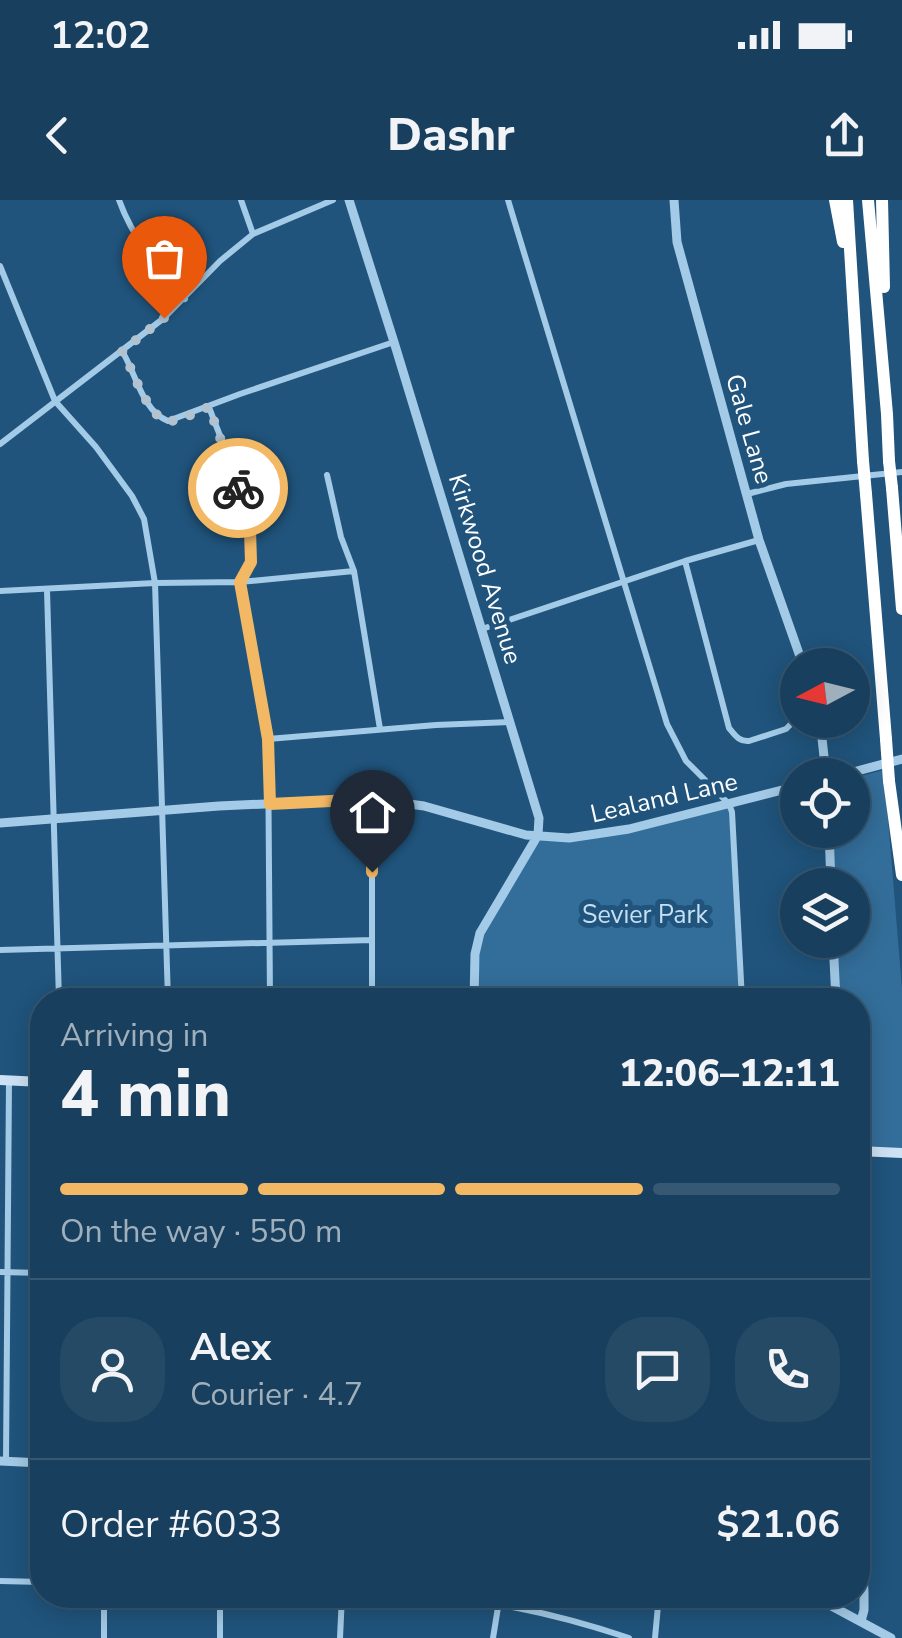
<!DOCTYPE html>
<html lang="en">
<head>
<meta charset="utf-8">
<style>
  :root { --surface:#183f5d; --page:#254a66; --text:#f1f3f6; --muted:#9fafbc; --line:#365872; --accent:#f3b864 }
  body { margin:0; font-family:"Nunito Sans",sans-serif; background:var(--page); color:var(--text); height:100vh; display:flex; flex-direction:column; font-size:38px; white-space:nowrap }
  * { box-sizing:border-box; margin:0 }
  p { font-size:32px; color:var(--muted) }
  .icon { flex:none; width:55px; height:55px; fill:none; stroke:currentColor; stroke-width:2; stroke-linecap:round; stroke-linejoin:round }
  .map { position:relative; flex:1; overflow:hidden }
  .sheet { position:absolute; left:30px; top:788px; width:840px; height:620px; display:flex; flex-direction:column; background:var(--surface); border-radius:40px; box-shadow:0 5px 25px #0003,0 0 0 2px var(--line) }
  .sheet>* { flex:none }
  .needle { width:65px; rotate:263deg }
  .buttons { position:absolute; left:780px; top:448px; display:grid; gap:20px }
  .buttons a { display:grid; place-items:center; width:90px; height:90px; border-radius:50%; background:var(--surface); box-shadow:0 5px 25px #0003,0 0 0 2px var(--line); font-size:50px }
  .pin { position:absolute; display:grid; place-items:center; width:85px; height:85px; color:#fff; margin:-102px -42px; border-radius:50% 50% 50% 0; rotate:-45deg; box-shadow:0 0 10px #0007 }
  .pin .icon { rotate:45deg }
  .courier { position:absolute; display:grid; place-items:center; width:100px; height:100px; margin:-50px; border:8px solid #f3b864; border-radius:50%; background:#fff; color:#222; box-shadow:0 2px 12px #0007 }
  .headline em { font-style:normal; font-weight:800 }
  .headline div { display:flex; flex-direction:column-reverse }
  .headline { display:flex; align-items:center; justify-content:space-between; height:170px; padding:0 30px }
  h1 { font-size:65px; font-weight:800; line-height:75px }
  .bar { display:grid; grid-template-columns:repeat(4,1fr); gap:15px 10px; align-content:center; height:120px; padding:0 30px }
  .bar i { height:12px; border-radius:8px; background:var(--line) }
  .bar .selected { background:var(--accent) }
  .bar p { grid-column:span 4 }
  .line { display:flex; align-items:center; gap:25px; padding:0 30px; border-top:2px solid var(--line) }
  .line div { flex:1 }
  .round { display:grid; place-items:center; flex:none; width:105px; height:105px; border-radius:40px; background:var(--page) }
  .status { display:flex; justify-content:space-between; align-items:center; height:70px; padding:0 50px; background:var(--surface); direction:ltr }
  .status svg { height:28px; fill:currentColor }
  header { display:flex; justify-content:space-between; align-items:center; height:130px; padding:0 30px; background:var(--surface); font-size:45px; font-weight:800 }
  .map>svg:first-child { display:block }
  .park { fill:#336e9a }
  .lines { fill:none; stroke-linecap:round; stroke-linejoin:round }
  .minor { stroke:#a3cae6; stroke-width:6 }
  .tertiary { stroke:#a3cae6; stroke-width:9 }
  .secondary { stroke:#cde3f5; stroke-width:10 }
  .motorway { stroke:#fff; stroke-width:12 }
  .motorway-bridge { stroke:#fff; stroke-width:12 }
  .done { stroke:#b1c3d1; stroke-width:10; stroke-dasharray:0 18 }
  .route { stroke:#f3b864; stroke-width:12 }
  .labels { text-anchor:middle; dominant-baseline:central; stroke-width:10; stroke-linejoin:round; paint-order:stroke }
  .street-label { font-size:25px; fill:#fff; stroke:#20547c }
  .park-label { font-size:25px; fill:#c6e1f5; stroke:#20547c }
</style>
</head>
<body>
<div class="status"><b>12:02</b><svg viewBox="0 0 49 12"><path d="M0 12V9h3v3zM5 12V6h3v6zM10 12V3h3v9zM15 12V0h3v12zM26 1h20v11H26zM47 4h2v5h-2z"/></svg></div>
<header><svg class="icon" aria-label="back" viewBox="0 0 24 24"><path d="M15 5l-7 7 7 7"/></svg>Dashr<svg class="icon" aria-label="share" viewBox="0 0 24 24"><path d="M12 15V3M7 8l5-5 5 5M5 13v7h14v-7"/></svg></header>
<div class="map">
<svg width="902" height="1438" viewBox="0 0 902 1438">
  <rect width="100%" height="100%" fill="#20547c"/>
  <path class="park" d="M884,570L902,789V949L858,946V800H839L837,740H852V685H834L832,630H852L853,578Z
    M730,606L739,800H477L480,744L491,718L541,639C606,643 667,622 730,606Z"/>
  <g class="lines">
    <path class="minor" d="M119,0C133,39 158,68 185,99
      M241,0L253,34
      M508,0L667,524L686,561L729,604L732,612L742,800
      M0,66L55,201L96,247L132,296L144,319L155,383L168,800
      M122,151C136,173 142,211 168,221L240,194L394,142
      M209,207C222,243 259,325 251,361C250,368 243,376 240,382L268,539L270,800
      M0,244L164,118L220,61L253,34L333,0
      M327,275L341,337L354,371L380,529
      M747,294L786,284L902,272
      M685,361L729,528C735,535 739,542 749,541L786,529L798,517
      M47,390L59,800
      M0,391L155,383L240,382L354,371
      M482,429L685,361L759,340
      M268,539L436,525L511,522
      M372,599V800
      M0,750L372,740
      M0,1072L42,1073
      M6,1261L9,882
      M0,1381L42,1382
      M405,1395C485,1398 554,1413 629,1438
      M104,1438V1395
      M220,1438V1395
      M340,1438L342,1395
      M493,1438L500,1395
      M655,1438L659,1395"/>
    <path class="tertiary" d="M349,0L394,142L539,618L538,635L480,733L475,754L474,800
      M674,0L677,42L759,340L803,465
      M820,520L826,575
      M842,575L902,559
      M0,623L219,606L372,599L424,606L526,635L569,638L629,629L798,586
      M829,630L831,685
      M833,740L836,800
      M858,1246L864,1393V1410L861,1421
      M0,1261L42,1263
      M811,1395L891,1438"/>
    <path class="secondary" d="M0,880L42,882
      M858,951L902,953"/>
    <path class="motorway" d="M835,0L843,42
      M847,0L863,261
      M868,0L887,214L889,261
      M882,0L884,87
      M892,288L902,409
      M866,294L886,539
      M889,581L902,675"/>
    <path class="motorway-bridge" d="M863,261L866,294
      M889,261L892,288
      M886,539L889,581"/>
  </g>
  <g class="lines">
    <path class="done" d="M164,118L122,151C133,168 148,222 171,221C183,220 198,211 209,207L238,288"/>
    <path class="route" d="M238,288L250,330L251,362L240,382L268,539L270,604L372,599V672"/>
  </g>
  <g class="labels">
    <g class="street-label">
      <text transform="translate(749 229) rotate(74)">Gale Lane</text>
      <text transform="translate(485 369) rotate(73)">Kirkwood Avenue</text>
      <text transform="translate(664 598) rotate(-13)">Lealand Lane</text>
    </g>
    <g class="park-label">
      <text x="645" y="715">Sevier Park</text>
    </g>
  </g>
</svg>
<div class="buttons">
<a><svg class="needle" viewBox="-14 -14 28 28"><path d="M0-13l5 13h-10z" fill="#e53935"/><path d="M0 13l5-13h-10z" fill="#9fafbc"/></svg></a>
<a><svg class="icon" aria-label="locate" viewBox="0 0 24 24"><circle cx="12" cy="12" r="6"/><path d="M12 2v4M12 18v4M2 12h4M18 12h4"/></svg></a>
<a><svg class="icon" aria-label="layers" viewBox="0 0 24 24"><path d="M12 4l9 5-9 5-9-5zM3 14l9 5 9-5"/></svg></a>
</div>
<div class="pin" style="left:164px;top:118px;background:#ea580c"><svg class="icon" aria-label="bag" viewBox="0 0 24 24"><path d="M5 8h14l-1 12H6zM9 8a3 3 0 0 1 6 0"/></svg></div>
<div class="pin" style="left:372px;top:672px;background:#1f2937"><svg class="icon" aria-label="home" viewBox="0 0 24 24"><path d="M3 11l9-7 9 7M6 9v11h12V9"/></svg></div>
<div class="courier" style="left:238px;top:288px"><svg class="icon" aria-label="bike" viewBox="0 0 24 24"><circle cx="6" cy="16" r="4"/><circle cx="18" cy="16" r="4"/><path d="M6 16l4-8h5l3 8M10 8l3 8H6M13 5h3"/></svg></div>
<section class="sheet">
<div class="headline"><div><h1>4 min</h1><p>Arriving in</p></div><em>12:06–12:11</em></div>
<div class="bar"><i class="selected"></i><i class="selected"></i><i class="selected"></i><i></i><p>On the way · 550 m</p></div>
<div class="line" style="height:180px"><a class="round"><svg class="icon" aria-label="person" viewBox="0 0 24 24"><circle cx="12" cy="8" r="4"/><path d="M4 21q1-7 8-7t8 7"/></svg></a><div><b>Alex</b><p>Courier · 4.7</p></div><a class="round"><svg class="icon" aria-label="chat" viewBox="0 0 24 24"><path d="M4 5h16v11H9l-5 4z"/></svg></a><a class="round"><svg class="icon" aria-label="phone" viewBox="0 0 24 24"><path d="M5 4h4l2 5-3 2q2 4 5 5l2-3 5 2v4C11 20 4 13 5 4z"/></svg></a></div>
<div class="line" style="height:130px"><div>Order #6033</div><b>$21.06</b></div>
</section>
</div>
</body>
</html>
